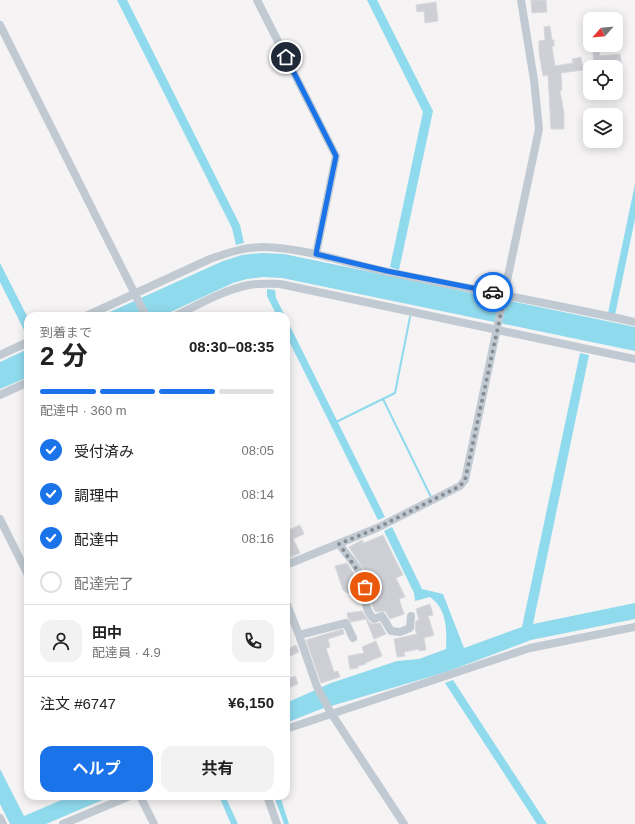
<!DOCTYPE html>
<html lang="ja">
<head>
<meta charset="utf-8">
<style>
  :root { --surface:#fff; --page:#f2f2f2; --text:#222; --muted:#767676; --line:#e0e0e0; --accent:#1a73e8 }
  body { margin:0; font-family:Helvetica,"Noto Sans JP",sans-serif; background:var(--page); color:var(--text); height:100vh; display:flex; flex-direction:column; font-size:15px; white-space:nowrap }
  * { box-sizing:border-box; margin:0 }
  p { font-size:13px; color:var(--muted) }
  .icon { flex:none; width:22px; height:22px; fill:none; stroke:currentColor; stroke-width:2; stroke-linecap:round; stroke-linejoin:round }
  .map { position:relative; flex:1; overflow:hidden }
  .side { position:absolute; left:24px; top:312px; width:266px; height:488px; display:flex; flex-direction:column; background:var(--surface); border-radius:12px; box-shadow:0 2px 10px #0003 }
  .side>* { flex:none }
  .needle { width:26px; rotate:243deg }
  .fabs { position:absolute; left:583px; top:12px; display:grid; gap:8px }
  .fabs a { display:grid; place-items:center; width:40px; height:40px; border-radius:8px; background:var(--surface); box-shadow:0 2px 10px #0003; font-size:20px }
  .pin { position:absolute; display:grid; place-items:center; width:34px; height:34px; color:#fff; margin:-17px; border:2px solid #fff; border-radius:50%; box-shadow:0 1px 4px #0007 }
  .courier { position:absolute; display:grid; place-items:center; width:40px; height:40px; margin:-20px; border:3px solid #1a73e8; border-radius:50%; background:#fff; color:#222; box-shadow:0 1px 5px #0007 }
  .summary em { font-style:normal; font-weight:700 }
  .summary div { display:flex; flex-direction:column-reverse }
  .summary { display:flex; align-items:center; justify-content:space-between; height:68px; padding:0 16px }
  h1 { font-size:26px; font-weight:700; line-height:30px }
  .bar { display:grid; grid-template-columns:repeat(4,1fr); gap:6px 4px; align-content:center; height:48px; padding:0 16px }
  .bar i { height:5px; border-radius:3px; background:var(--line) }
  .bar .active { background:var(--accent) }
  .bar p { grid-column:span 4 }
  .line { display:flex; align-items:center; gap:10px; padding:0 16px; border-top:1px solid var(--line) }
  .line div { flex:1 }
  .round { display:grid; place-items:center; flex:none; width:42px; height:42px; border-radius:12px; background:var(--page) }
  ol { padding:0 16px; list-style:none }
  li { display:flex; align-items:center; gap:12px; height:44px }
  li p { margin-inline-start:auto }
  li .icon { padding:4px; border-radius:50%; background:var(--accent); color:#fff; stroke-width:4 }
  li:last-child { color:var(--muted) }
  li i { width:22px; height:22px; border:2px solid var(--line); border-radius:50% }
  .action { display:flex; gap:8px; margin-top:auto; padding:8px 16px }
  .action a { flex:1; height:46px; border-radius:12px; background:var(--accent); color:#fff; font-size:16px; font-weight:700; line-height:46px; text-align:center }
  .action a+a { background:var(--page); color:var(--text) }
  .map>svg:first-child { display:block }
  .water { fill:#90daee }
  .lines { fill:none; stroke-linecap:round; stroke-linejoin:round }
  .stream { stroke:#90daee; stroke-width:2 }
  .building { fill:#cdcfd5; stroke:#d7d9de }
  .minor { stroke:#c1cad2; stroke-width:8 }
  .done { stroke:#868d94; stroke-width:4; stroke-dasharray:0 7.2 }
  .route { stroke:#1a73e8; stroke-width:5 }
</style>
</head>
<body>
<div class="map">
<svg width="635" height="824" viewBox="0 0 635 824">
  <rect width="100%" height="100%" fill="#f5f3f3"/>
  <path class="water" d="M117,0H127L240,225L244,243L236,245L232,228Z
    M367,0H377L433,111L399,270L390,267L423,112Z
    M635,184V219L615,315L608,313Z
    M262,253L284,254L635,327V351L282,278L263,277L247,279L233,283L162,316H101L223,261L242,255Z
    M0,263L28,318L27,336L0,282Z
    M267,289L275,290L276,298L285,316H277L267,296Z
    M286,318L385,517L378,520L286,335Z
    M28,349V377L0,389V362Z
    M580,353L589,355L533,624L635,603V619L531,640L446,672L321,709L286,723V703L331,683L397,661L419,659L446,649C447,630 447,609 430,597L415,601L414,593L384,531L392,527L422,589L443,594L464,648L522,627Z
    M453,680L547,824H537L445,683Z
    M0,769L24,816L71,796H112L46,824H10L0,804Z
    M219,796H225L238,824H231Z
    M274,796H280L289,824H284Z"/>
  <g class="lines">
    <path class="stream" d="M383,399L431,497
      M336,422L395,393L410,317"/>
  </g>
  <path class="building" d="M531,0H546L547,12L532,13Z
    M436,2L438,21L425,23L424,11L417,12L416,5Z
    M550,26L552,40H554V46L552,47L555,66L573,63L572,59L581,57L583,70L561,73L562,90L560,91L564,113V129H551L548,75L543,76L539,52V41L545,40L544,27Z
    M599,52L600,56L620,54L623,78H616V67H611V65L594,67L593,53Z
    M300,525L304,534L293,539L300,553L286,559V531Z
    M383,535L403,575L396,578L405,597L399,599L404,614L390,619L385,611L376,612L375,611L371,603L366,573L349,547L362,540L364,543Z
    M347,563L356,577L359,590L347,593L343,590L335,566Z
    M430,604L433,615L428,616L434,635L424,638L426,650L419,651V649L404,652L405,656L397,657L394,639L417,634L415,629L416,621L419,620L416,609Z
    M362,611L370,623L373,624L380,623L386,634L374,639L366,619L351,622L348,618L347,613Z
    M343,629L344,634L328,639L330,647L326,648L334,672L338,671L340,677L321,683L306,640Z
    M376,641L382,656L365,663L366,664L358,666V668L350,669L348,656L364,653L362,647Z
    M296,645L299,652L286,658V650Z
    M295,676L298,684L286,689V680Z"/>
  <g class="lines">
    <path class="minor" d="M257,0L336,156L316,254
      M0,25L146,316
      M86,316L210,259C227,253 244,247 263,247C306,248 346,263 388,272C470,289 553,304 635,322
      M175,316C198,305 223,290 249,285C259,283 269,284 280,284L635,359
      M0,355L28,342
      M0,395L28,382
      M0,519L28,575
      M339,544C346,554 356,564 361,575C368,591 361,607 374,619L382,616L391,631L400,632L410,628L411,616
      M286,565L377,528L460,486L465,480L539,129L534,80L521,0
      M286,602L299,635L317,687L331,713L404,824
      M299,635L346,623L353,638
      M286,729L530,648L635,627
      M140,796L154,824
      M267,796L277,824
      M0,818L3,824
      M63,824L130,796"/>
  </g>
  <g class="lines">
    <path class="done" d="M365,587L360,574L339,544L377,528L460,486L465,480L505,294L493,292"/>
    <path class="route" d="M286,57L336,156L316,254L387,271L493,292"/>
  </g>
</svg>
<div class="fabs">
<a><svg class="needle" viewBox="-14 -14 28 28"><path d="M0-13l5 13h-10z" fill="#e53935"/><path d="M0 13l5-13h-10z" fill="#767676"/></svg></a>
<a><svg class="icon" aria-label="locate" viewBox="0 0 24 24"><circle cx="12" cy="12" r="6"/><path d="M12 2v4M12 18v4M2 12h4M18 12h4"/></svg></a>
<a><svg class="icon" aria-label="layers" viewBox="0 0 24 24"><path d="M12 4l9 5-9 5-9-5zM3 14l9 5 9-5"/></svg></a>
</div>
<div class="pin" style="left:365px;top:587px;background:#ea580c"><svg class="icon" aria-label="bag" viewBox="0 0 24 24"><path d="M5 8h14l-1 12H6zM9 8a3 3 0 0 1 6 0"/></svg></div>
<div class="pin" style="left:286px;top:57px;background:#1f2937"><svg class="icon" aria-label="home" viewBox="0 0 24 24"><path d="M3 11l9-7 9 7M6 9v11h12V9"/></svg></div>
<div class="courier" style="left:493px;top:292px"><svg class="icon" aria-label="car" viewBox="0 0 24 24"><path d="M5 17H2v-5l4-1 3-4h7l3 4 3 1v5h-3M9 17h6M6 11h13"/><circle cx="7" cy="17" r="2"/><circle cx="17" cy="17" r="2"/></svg></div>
<section class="side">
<div class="summary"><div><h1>2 分</h1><p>到着まで</p></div><em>08:30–08:35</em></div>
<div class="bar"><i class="active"></i><i class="active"></i><i class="active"></i><i></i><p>配達中 · 360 m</p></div>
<ol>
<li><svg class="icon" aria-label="check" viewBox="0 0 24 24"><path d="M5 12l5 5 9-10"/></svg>受付済み<p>08:05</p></li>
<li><svg class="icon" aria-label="check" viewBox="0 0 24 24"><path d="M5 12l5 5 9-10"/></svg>調理中<p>08:14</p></li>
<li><svg class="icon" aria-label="check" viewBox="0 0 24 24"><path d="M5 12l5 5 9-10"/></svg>配達中<p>08:16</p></li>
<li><i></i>配達完了</li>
</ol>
<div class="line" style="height:72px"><a class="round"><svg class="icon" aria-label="person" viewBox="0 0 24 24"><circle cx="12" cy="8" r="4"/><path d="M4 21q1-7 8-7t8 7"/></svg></a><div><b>田中</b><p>配達員 · 4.9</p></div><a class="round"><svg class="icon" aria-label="phone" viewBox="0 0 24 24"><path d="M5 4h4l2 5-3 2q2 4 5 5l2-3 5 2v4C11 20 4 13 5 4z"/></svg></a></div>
<div class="line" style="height:52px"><div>注文 #6747</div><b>¥6,150</b></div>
<div class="action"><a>ヘルプ</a><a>共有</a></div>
</section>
</div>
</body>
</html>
